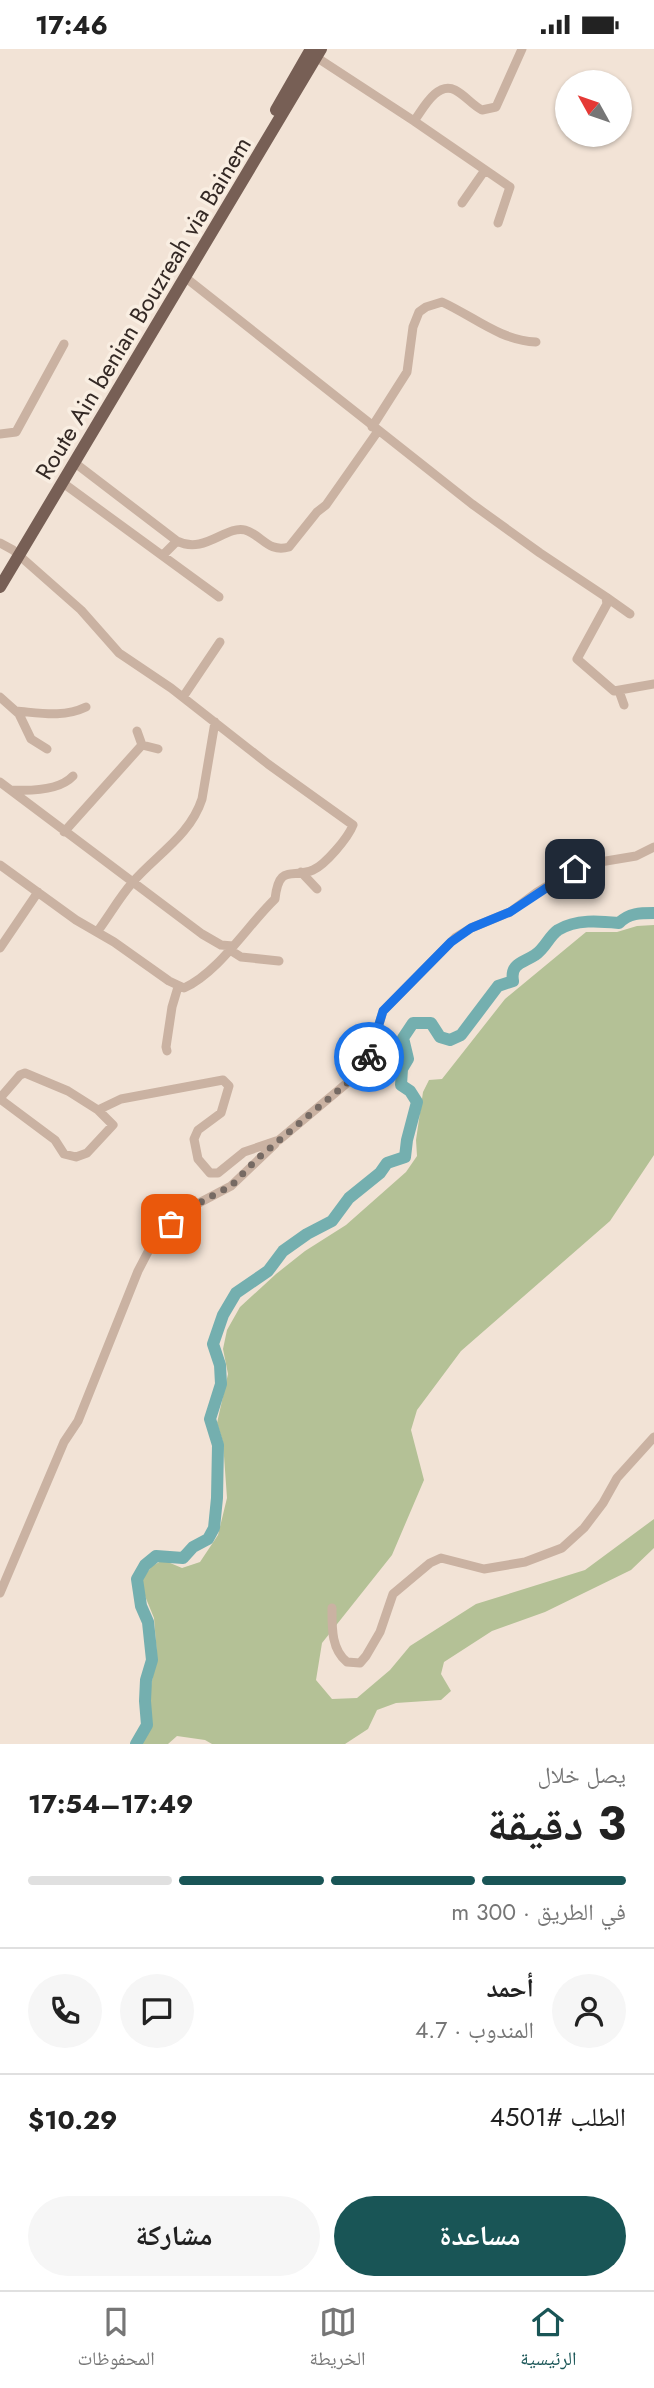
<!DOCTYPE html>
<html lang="ar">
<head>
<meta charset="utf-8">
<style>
  :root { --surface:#fff; --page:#f6f6f6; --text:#222; --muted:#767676; --line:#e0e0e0; --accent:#195556 }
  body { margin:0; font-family:Jost,"Noto Naskh Arabic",sans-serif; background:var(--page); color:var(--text); direction:rtl; height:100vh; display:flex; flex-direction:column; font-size:26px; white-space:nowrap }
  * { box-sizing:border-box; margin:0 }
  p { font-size:23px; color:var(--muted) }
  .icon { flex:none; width:38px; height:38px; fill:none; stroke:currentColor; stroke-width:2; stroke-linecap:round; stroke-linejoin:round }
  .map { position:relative; height:1695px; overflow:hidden; direction:ltr }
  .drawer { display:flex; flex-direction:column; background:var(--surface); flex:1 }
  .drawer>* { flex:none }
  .needle { width:46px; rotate:310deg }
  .buttons { position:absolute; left:555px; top:21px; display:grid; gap:14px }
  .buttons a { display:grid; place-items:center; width:77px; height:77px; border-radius:50%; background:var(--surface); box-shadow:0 2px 5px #0004; font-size:35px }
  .pin { position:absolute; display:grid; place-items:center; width:60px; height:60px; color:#fff; margin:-30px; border-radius:14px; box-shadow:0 4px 10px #0006 }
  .courier { position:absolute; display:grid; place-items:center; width:70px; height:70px; margin:-35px; border:5px solid #1a73e8; border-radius:50%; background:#fff; color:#222; box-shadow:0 2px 9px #0007 }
  .head em { font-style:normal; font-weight:700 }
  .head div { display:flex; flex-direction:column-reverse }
  .head { display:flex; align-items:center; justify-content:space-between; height:119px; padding:0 28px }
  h1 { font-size:46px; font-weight:700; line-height:52px }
  .bar { display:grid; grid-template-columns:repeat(4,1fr); gap:10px 7px; align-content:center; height:84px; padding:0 28px }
  .bar i { height:9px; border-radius:5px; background:var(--line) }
  .bar .active { background:var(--accent) }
  .bar p { grid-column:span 4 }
  .line { display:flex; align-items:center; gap:18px; padding:0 28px; border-top:2px solid var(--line) }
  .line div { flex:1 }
  .round { display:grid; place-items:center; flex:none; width:74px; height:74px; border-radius:37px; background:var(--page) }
  .action { display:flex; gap:14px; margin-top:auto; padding:14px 28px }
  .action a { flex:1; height:80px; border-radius:42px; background:var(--accent); color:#fff; font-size:28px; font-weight:700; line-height:80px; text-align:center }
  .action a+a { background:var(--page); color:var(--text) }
  .status { display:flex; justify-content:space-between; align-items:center; height:49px; padding:0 35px; background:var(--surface); direction:ltr }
  .status svg { height:19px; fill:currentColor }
  .tabs { display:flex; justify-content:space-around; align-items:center; height:98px; border-top:2px solid var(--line); background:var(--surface); font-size:19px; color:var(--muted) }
  .tabs a { display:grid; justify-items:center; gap:4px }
  .tabs .active { color:var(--accent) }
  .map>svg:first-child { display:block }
  .green { fill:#b4c196 }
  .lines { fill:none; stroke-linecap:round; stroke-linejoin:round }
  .river { stroke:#74afaf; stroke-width:12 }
  .minor { stroke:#cab2a2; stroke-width:9 }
  .major { stroke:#775f55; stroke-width:12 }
  .done { stroke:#766a63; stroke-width:7; stroke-dasharray:0 12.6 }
  .route { stroke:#1a73e8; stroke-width:9 }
  .labels { text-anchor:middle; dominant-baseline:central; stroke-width:7; stroke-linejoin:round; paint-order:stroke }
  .street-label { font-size:24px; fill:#342925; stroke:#f9eee2 }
</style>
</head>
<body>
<div class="status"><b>17:46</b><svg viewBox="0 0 49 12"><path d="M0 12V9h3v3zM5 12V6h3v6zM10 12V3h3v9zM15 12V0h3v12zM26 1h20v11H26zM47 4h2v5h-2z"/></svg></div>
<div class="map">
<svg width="654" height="1695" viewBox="0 0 654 1695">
  <rect width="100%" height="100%" fill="#f2e3d6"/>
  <path class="green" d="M654,876V1106L610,1172L461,1302L417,1361L411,1381L424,1431L392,1506L322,1594L316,1631L332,1650L357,1649L390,1621L410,1597L476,1555L585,1521L654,1470V1499L631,1521L545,1563L492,1582L444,1613L441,1625L451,1642L441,1651L396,1654L377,1661L368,1680L345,1695H212L205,1691L177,1687L168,1695H139L150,1675L148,1652L157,1606L154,1569L145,1547L142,1530L152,1517L163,1511L182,1519L200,1513L218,1486L227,1449L223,1393L217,1374L228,1325L223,1300L227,1281L240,1258L276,1225L305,1202L346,1176L406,1123L417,1107L416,1091L423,1043L429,1031L442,1030L505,950L586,883H617L637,877Z"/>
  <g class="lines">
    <path class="river" d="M136,1695L147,1676L145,1652L146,1631L152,1611L148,1573L141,1557L137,1530L145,1516L156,1507L183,1509L193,1498L208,1490L214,1479L217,1449L218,1396L210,1370L221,1335L220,1316L213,1295L223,1266L236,1244L268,1222L283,1202L307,1185L332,1172L349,1149L380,1124L387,1114L405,1108L407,1091L417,1053L410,1042L401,1036L402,1020L408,1010L403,989L413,974H431L440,988L450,991L461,986L498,937L513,932C510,914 523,914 535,906C545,900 549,887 558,881C576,870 599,872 619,874C629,864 640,864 654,864"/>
    <path class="minor" d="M316,8L414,72L510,138L498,174
      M414,72C423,60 437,32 455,41C465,46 472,56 482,61L496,58L522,0
      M462,154L485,121
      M186,229L472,455L540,504L606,548L607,555L577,610L614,642L654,635
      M372,378L407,323L413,278L419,263L426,258L442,253C475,268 499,291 536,293
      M0,385L16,383L64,295
      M75,414L177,492
      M63,434L219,548
      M0,494L13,501L81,561L119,604L171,639L268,715L353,776C348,789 325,816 313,821C292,830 279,814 275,850C247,877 219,923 184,939L169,932L114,893L76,871L0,816
      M163,506L177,492C204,506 226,476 245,481C262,486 268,504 289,498L317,463L326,456L378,382
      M606,548L630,565
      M619,642L624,656
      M0,648L19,665L31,690L47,700
      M183,648L220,593
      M16,662C40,664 63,669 86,658
      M137,682L142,696L158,700
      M0,733L202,885L221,896L233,897
      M11,741C30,742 60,741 73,727
      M64,783L142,696
      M301,823L317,840
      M97,883C109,867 119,849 132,834C156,806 190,787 202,750L215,673
      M0,899L38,843
      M230,901L241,908L279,912
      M167,1002L166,998L172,958L178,938
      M0,1049L20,1026L25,1024L68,1042L98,1061L121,1050L223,1031L229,1037L221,1064L198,1081L194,1090L198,1110L210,1124H218L244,1103L279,1091L359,1024L368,1012L383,962L456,888L471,879L510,863L537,843L582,816L636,807L654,798
      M0,1050L55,1091L64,1105L76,1108L87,1104L113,1076L98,1061
      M0,1544L64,1393L78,1372L138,1222L150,1199L165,1181L197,1155L231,1137L275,1095
      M332,1559C332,1578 331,1600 347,1613L360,1614L366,1607L380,1583L393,1545L430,1514L441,1509L484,1520L525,1513L562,1499L584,1479L603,1454L617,1429L654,1388"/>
    <path class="major" d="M276,61L311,0
      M0,538L321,0"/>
  </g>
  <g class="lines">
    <path class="done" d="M171,1175L197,1155L231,1137L257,1110L359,1024L369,1008"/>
    <path class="route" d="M369,1008L383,962L451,893L471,879L510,863L575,820"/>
  </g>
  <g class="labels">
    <g class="street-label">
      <text transform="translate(143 259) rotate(-59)">Route Ain benian Bouzreah via Bainem</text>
    </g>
  </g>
</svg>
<div class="buttons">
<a><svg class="needle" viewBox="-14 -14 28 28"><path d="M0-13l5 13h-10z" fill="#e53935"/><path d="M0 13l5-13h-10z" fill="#767676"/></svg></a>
</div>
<div class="pin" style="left:171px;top:1175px;background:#ea580c"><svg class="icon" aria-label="bag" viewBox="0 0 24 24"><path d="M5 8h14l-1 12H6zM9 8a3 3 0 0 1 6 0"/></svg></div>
<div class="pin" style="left:575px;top:820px;background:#1f2937"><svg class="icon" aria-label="home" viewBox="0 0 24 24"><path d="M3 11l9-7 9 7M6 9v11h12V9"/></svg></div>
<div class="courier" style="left:369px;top:1008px"><svg class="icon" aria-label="bike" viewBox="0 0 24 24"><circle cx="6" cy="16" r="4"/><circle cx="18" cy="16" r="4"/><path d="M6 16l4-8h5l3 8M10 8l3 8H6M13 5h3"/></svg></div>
</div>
<section class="drawer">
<div class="head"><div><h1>3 دقيقة</h1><p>يصل خلال</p></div><em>17:49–17:54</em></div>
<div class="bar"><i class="active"></i><i class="active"></i><i class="active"></i><i></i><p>في الطريق · 300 m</p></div>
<div class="line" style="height:126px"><a class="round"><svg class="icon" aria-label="person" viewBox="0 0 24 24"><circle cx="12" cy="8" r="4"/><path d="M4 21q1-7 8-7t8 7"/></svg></a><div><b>أحمد</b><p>المندوب · 4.7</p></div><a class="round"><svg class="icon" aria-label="chat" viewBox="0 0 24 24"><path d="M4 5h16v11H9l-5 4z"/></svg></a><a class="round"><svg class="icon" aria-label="phone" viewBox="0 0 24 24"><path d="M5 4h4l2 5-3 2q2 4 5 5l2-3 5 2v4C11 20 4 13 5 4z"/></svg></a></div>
<div class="line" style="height:91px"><div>الطلب #4501</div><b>$10.29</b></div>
<div class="action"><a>مساعدة</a><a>مشاركة</a></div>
</section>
<nav class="tabs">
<a class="active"><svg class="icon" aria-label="home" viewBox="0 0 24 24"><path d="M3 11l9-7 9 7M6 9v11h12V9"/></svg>الرئيسية</a>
<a><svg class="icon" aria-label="map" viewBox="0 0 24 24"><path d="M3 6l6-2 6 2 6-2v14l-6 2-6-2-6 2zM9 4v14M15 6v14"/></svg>الخريطة</a>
<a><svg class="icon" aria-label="saved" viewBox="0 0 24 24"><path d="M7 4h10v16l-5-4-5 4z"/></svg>المحفوظات</a>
</nav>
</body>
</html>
